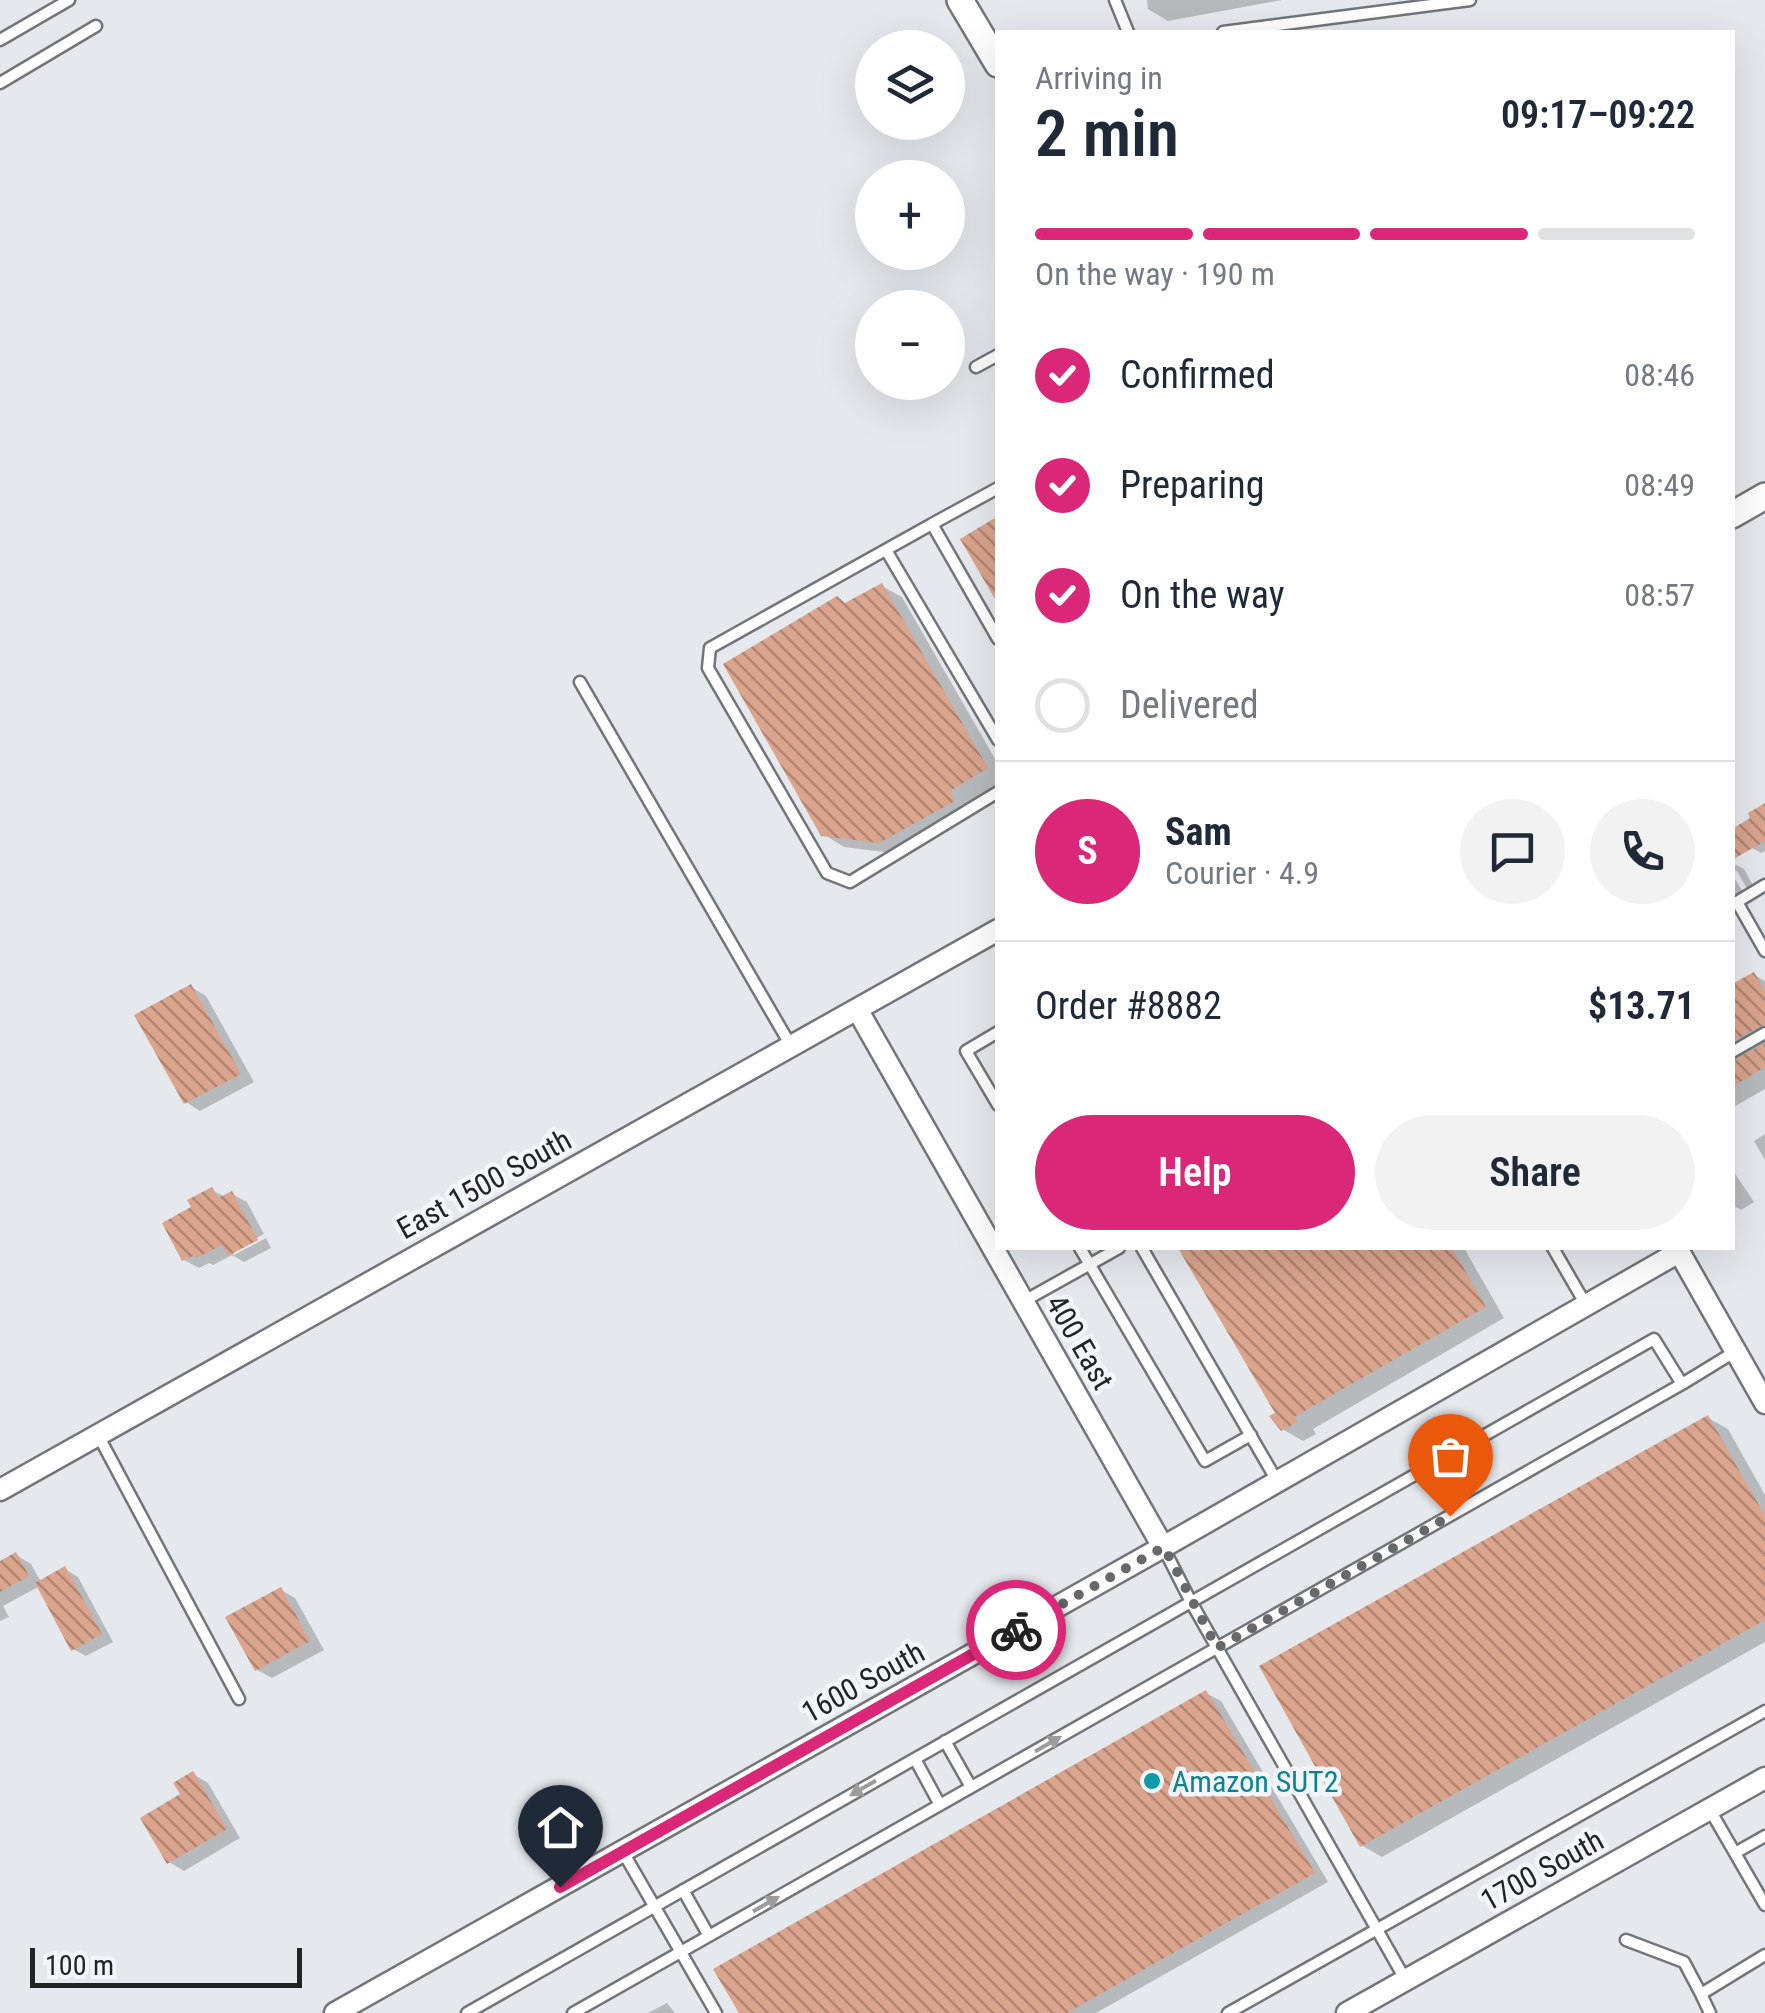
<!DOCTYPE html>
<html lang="en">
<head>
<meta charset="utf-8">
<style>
  :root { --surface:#fff; --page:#f2f2f3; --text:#1f2937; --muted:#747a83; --line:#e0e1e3; --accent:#db2777 }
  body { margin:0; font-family:"Roboto Condensed",sans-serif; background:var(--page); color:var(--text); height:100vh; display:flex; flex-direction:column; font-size:38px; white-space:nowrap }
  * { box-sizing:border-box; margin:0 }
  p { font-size:32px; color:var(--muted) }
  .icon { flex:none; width:55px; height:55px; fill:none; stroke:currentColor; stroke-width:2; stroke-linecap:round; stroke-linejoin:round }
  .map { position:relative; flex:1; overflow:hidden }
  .drawer { position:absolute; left:995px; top:30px; width:740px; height:1220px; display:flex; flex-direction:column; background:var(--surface); border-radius:0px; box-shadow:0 10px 40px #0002 }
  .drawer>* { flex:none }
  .controls { position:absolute; left:855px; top:30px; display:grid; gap:20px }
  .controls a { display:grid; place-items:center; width:110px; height:110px; border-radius:50%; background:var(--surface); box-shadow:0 10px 40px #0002; font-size:50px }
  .scale { position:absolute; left:30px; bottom:25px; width:272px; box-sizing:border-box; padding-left:10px; border:5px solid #222324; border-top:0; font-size:28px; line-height:35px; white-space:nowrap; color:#222324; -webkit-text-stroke:8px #f2f6fa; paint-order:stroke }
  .pin { position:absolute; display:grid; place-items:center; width:85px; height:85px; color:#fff; margin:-102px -42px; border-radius:50% 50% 50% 0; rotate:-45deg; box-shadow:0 0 10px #0007 }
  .pin .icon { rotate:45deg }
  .courier { position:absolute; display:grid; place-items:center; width:100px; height:100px; margin:-50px; border:8px solid #db2777; border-radius:50%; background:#fff; color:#222; box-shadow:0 2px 12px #0007 }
  .head em { font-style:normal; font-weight:600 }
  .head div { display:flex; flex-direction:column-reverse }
  .head { display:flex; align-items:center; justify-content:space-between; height:170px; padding:0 40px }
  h1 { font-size:65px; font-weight:600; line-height:75px }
  .bar { display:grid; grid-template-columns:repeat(4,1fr); gap:15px 10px; align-content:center; height:120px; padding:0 40px }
  .bar i { height:12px; border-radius:8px; background:var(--line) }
  .bar .current { background:var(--accent) }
  .bar p { grid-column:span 4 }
  .line { display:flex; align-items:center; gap:25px; padding:0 40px; border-top:2px solid var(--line) }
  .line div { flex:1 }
  .round { display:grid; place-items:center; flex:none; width:105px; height:105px; border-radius:52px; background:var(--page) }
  ol { padding:0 40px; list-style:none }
  li { display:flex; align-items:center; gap:30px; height:110px }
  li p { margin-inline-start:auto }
  li .icon { padding:10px; border-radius:50%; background:var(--accent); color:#fff; stroke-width:4 }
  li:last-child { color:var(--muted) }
  li i { width:55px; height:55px; border:5px solid var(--line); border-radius:50% }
  .action { display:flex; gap:20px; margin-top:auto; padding:20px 40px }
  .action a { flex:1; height:115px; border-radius:60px; background:var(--accent); color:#fff; font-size:40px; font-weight:600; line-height:115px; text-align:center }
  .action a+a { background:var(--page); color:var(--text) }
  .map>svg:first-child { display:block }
  .shadow { fill:#0003 }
  .building { fill:url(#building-back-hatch) }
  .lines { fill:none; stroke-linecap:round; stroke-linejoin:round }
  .service-casing { stroke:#727579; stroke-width:15 }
  .minor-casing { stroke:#727579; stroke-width:25 }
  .tertiary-casing { stroke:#727579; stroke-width:30 }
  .service { stroke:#fff; stroke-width:10 }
  .minor { stroke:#fff; stroke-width:20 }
  .tertiary { stroke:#fff; stroke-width:25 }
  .oneway { fill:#9c9c9c }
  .done { stroke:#66686a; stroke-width:10; stroke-dasharray:0 18 }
  .route { stroke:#db2777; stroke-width:12 }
  .culture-dot { fill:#0f9aa8; stroke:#f2f6fa; stroke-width:4 }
  .labels { text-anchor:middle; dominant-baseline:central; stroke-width:9; stroke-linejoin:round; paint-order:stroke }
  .street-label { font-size:30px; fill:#222324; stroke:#f2f6fa }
  .culture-label { font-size:30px; fill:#0d838f; stroke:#f2f6fa; text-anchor:start }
</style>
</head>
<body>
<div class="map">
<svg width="1765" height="2013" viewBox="0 0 1765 2013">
  <defs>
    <pattern id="building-back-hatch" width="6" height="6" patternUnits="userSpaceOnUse" patternTransform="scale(2.5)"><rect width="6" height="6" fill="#daa48d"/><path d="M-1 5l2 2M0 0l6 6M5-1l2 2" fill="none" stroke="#b08573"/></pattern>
  </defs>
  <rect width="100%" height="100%" fill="#e5e9ed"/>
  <path class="shadow" d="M1147,0H1282L1168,21L1148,9Z
    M882,586L902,597L998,764V785L969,803L974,813L900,854L844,847L823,834L847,605Z
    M1765,806V851L1761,853L1752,848Z
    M1732,863L1744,869L1759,896L1733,911L1735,913L1732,914V874L1746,897L1750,894L1737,871H1732Z
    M1754,975L1765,981V1089L1732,1108V987Z
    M191,987L206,996L254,1082L200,1111L186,1102Z
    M1765,1134V1160L1754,1141Z
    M1732,1169L1754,1202L1741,1210L1732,1205Z
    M212,1190L225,1197L232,1194L247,1202L264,1234L231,1251L234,1255L266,1238L271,1248L244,1262L232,1255L213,1265L209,1263L199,1268L184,1260L194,1208Z
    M1181,1248H1464L1504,1318L1313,1429L1316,1434L1303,1441L1282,1429L1278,1414Z
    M1708,1418L1728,1429L1765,1495V1642L1382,1857L1361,1845Z
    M16,1555L31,1564L41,1582L65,1569L78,1577L113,1642L86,1656L73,1649L40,1586L3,1606L9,1617L0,1621V1564Z
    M281,1590L295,1598L324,1650L272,1678L257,1670Z
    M1206,1693L1221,1701L1328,1882L1096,2013H742Z
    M193,1774L208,1783L240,1838L184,1871L169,1862L183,1795Z
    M667,2003L675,2013H648Z"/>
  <path class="building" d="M998,516V604L960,539Z
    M882,583L988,768L950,791L955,801L879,843L821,836L723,664L837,596L845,603Z
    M1765,803V841L1732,860V829L1750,818L1748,813Z
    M1754,972L1765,991V1024L1732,1042V984Z
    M191,984L241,1074L184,1104L134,1015Z
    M1765,1043V1067L1732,1087V1061Z
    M212,1187L218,1198L232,1191L258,1240L228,1256L222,1245L196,1258L195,1255L182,1261L162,1223L191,1207L187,1200Z
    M1178,1248H1452L1486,1307L1294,1417L1298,1422L1281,1431L1269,1416L1275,1413Z
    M1708,1415L1765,1516V1620L1360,1847L1259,1666Z
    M16,1552L29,1576L0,1592V1561Z
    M65,1566L102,1634L71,1651L35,1583Z
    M281,1587L310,1641L255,1671L225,1617Z
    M1206,1690L1315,1873L1067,2013H739L713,1969Z
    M193,1771L227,1829L167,1864L140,1818L180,1794L173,1783Z"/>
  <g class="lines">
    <g class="service-casing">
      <path id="service" d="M1115,0L1128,32
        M1223,32L1470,0
        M0,40L69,0
        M0,83L96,26
        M976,367L998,355
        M998,488L932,524L998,639
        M932,524L710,648L708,668L827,873L850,882L998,792
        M886,550L998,740
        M580,682L791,1046
        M1765,885L1737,902L1765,951
        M998,1032L966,1051L998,1105
        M1732,1052L1765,1033
        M1080,1248L1205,1461L1251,1435
        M1142,1248L1277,1481
        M1553,1248L1586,1305
        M1024,1301L1119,1248
        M98,1435L239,1699
        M945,1741L971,1787
        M915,1759L940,1805
        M1710,1810L1765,1905
        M623,1852L716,2013
        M1735,1853L1765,1836
        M683,1890L709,1936
        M1626,1940L1684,1962L1701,1994L1765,1955
        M1405,1979L1191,1602L1654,1339L1682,1384L1736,1351
        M1701,1994L1710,2013
        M467,2013L1191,1602L1163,1547
        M573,2013L1682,1384
        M1228,2013L1765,1711"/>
    </g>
    <g class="minor-casing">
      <path id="minor" d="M857,1009L1163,1547
        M1677,1248L1765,1403
        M0,1490L998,930
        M335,2013L1163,1547L1679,1252
        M1347,2013L1765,1778"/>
    </g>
    <g class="tertiary-casing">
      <path id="tertiary" d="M960,0L998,64
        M1732,515L1765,496"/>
    </g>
    <use href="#service" class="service"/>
    <use href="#minor" class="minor"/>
    <use href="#tertiary" class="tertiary"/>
  </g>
  <defs><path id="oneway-solid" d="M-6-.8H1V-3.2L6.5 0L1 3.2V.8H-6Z" transform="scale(2.5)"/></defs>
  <g class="oneway">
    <use href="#oneway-solid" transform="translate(1048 1744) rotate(-30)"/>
    <use href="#oneway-solid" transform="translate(863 1788) rotate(150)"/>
    <use href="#oneway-solid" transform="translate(766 1904) rotate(-30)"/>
  </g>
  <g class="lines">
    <path class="done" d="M1016,1630L1164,1547L1217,1648L1450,1516"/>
    <path class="route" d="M560,1887L1016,1630"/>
  </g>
  <circle class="culture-dot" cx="1152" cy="1781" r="10"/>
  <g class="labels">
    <g class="street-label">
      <text transform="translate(484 1184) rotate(-29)">East 1500 South</text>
      <text transform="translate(1080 1342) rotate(60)">400 East</text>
      <text transform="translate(863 1682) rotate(-29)">1600 South</text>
      <text transform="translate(1542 1870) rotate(-29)">1700 South</text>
    </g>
    <g class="culture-label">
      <text x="1172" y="1781">Amazon SUT2</text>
    </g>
  </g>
</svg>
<div class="controls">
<a><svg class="icon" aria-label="layers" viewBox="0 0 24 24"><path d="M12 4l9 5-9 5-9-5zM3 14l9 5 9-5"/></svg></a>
<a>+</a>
<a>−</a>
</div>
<div class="scale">100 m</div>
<div class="pin" style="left:1450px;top:1516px;background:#ea580c"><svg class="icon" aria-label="bag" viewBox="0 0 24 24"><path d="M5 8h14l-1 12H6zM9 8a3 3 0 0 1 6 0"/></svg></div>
<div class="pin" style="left:560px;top:1887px;background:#1f2937"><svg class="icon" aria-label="home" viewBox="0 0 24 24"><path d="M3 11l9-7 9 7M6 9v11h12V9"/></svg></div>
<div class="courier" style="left:1016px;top:1630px"><svg class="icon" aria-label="bike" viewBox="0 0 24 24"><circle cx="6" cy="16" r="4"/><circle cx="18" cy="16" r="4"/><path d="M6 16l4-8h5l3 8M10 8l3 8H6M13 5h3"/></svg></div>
<section class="drawer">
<div class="head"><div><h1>2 min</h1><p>Arriving in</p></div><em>09:17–09:22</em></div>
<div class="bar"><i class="current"></i><i class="current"></i><i class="current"></i><i></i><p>On the way · 190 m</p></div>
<ol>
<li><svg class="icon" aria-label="check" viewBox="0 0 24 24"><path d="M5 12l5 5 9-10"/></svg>Confirmed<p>08:46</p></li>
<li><svg class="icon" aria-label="check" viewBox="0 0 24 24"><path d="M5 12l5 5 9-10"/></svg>Preparing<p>08:49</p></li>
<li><svg class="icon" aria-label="check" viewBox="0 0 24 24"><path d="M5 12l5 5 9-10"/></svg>On the way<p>08:57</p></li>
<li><i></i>Delivered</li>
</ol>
<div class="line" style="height:180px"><b class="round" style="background:var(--accent);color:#fff">S</b><div><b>Sam</b><p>Courier · 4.9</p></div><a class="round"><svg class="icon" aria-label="chat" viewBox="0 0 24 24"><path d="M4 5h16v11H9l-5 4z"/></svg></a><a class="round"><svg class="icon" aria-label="phone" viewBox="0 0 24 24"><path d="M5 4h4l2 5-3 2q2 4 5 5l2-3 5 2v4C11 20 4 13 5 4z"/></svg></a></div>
<div class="line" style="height:130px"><div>Order #8882</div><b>$13.71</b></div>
<div class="action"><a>Help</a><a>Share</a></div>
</section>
</div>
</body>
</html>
